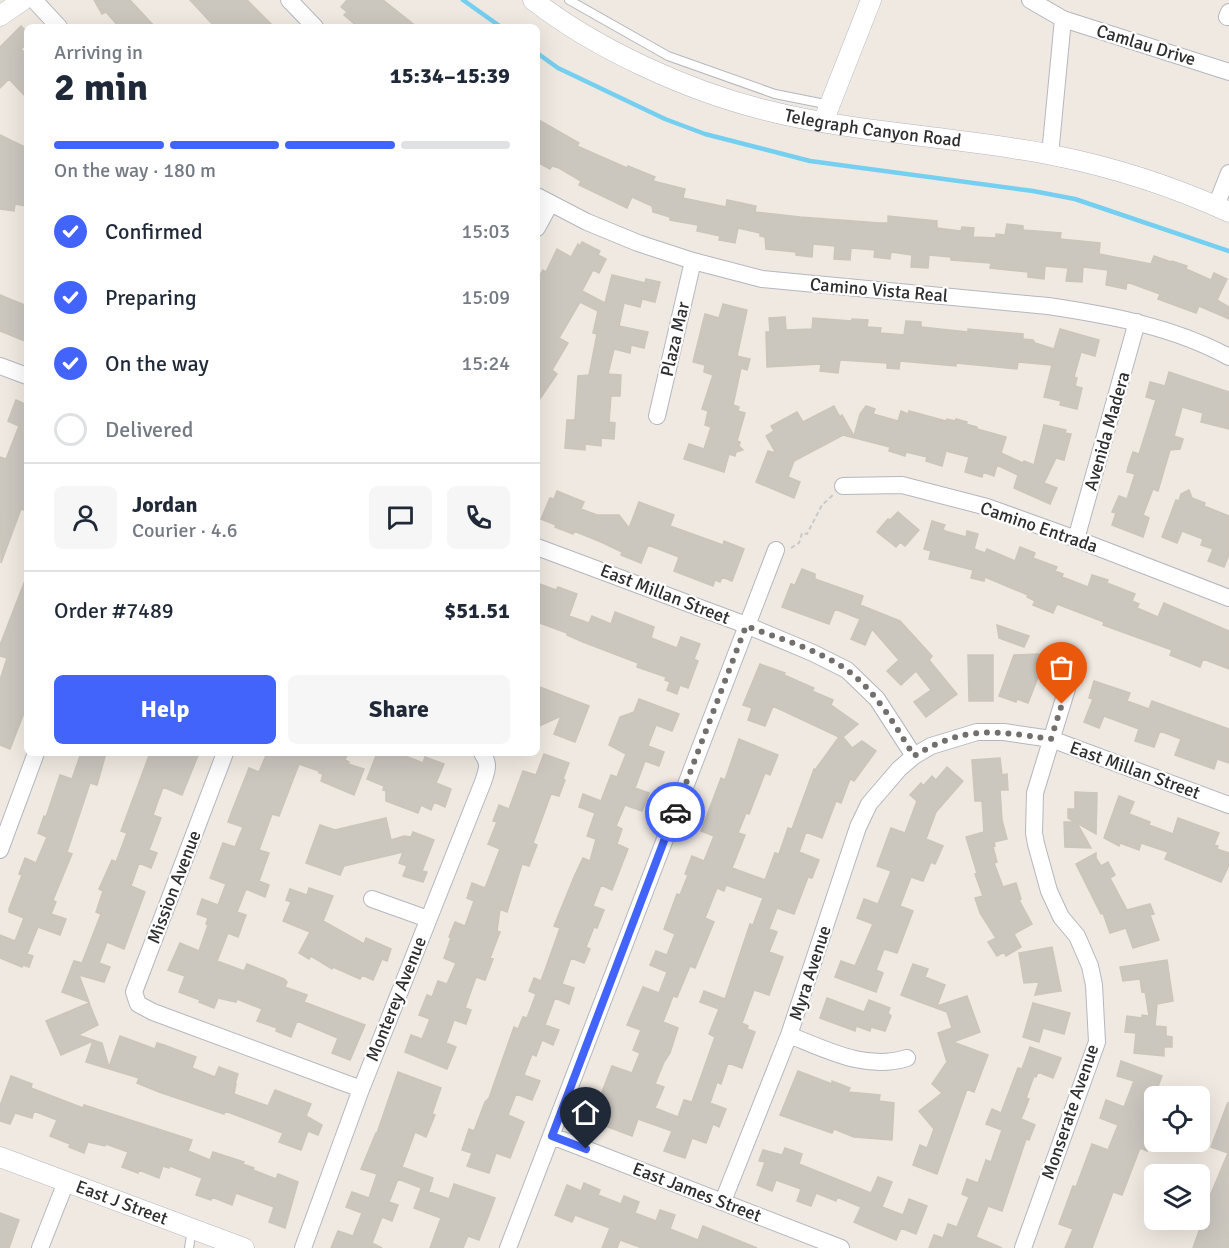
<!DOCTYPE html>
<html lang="en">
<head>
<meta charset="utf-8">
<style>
  :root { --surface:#fff; --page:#f6f6f7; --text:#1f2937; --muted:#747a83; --line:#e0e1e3; --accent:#4264fb }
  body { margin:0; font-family:Signika,sans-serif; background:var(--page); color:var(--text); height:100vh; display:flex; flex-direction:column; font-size:22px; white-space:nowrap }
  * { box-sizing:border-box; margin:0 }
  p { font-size:20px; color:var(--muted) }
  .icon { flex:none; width:33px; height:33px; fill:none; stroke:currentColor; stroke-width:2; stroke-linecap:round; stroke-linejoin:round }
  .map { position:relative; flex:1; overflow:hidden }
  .side { position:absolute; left:24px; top:24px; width:516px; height:732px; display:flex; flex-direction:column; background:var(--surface); border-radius:9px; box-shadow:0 6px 24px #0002 }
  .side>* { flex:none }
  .fabs { position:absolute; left:1144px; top:1086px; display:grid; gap:12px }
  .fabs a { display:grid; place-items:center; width:66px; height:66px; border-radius:9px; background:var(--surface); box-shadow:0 6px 24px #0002; font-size:30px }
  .pin { position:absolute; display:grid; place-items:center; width:51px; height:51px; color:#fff; margin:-62px -26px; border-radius:50% 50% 50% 0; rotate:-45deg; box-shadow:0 0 6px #0007 }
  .pin .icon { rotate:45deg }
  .courier { position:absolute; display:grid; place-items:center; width:60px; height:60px; margin:-30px; border:4px solid #4264fb; border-radius:50%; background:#fff; color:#222; box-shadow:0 2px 8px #0007 }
  .overview em { font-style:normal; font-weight:800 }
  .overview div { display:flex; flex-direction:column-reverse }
  .overview { display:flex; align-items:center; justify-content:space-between; height:102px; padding:0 30px }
  h1 { font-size:39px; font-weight:800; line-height:45px }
  .bar { display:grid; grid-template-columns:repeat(4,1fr); gap:9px 6px; align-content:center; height:72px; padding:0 30px }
  .bar i { height:8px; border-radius:4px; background:var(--line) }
  .bar .on { background:var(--accent) }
  .bar p { grid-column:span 4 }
  .line { display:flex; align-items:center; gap:15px; padding:0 30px; border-top:2px solid var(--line) }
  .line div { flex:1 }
  .round { display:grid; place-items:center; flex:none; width:63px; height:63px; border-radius:9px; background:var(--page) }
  ol { padding:0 30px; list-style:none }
  li { display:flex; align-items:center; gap:18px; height:66px }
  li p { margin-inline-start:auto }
  li .icon { padding:6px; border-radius:50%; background:var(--accent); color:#fff; stroke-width:4 }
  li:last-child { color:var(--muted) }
  li i { width:33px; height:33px; border:3px solid var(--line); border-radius:50% }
  .cta { display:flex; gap:12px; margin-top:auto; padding:12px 30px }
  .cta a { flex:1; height:69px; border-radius:9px; background:var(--accent); color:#fff; font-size:24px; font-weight:800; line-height:69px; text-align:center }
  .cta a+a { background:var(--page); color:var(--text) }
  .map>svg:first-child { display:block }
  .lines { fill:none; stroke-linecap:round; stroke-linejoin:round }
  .stream { stroke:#75cff0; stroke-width:4.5 }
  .building { fill:#cbc7bf; stroke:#cbc5ba; stroke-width:1.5; fill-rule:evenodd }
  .service-casing { stroke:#b4b7c1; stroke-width:10 }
  .minor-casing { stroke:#b4b7c1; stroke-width:18 }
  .tertiary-casing { stroke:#b4b7c1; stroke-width:21 }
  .path { stroke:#c9c9c9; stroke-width:2; stroke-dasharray:4.5 3; stroke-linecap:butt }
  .service { stroke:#fff; stroke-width:8 }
  .minor { stroke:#fff; stroke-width:16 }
  .tertiary { stroke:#fff; stroke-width:20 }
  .done { stroke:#726f6d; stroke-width:6; stroke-dasharray:0 10.8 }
  .route { stroke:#4264fb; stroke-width:8 }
  .labels { text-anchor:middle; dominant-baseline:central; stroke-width:4.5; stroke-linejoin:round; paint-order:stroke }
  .street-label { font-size:18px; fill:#2e2e2e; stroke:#fff }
</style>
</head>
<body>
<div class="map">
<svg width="1229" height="1248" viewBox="0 0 1229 1248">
  <rect width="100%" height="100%" fill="#efe9e1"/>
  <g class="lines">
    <path class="stream" d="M463,0L501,27
      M537,53L558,68L665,119L705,134L810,161L1033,191L1075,199L1229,251"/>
  </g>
  <path class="building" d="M94,0H130L155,27H119L106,12L102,14Z
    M190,0H247L274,27H215Z
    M347,0H383L417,27H358L344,15L347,12L341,7Z
    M21,26L27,32V44L21,49L27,55V98L9,79L0,88V47Z
    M537,119L579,143L577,146L627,168L628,166L655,177L653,181L685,189L683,198L726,207L727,200L756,206L755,212L800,217L880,223H888V216L937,221V228L961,231L962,227L974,228L973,237L996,238V234L1005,235L1007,224L1023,226V230L1061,233L1060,239L1100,243L1099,254L1151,264L1154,256L1171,262L1172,261L1187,266L1186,269L1211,280L1214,273L1227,279L1217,300L1229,307V319L1199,306L1196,313L1158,299L1160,294L1127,282L1126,289L1106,285L1108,270L1083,267L1082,282L1066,281L1068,268L1045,266L1044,279L1028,277V272L990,268L991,263L951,260V257L929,255L928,268L911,267L912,255L891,252L890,259L874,257L875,250L851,248L850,260L834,259L835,246L813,244L812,257L796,255V252L766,249L765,237L760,236V233L738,228L735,243L719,240L720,236L697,231L698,225L670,220V217L653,212L652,206L632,197L627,208L579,185L581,181L559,168L552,166L550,169L537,162Z
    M0,135L27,148V206L15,204L14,211L0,209Z
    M582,242L600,251L598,255L606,259L599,273L593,270L582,291L605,303L612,275L645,283L646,279L660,282L655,302L642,299L640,307L624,303L619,326L648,332L644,348L631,345L630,353L614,349L608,374L621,375L620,396H611L609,422L615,423L614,439L601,438V446L585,444V450L565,448L567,420H575L578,376L589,375L597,334L593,333L598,311L580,302L559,338L568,343L552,370L557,374L537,403V280L543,270L546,272L557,249L571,257L578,244L580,246Z
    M0,295L27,306V342L0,331Z
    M723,304L747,310L737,356L750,359L747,370L741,368L733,405L739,407L738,411L745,413L737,441L740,442L739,446L743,450L736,452L735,456L729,454L724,472L684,459L689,444L704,449L711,427L705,425L708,411L702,409L713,375L704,372L705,365L693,362L705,314L719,318Z
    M785,317L786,330L812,329L813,318L852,321V319L868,320L867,327L881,328L880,333L904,335L906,321L921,322V327L968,332V329L1023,334V339L1033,340L1035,343L1054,349L1060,329L1099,340L1095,356L1081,352L1074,377L1077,378L1075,386L1082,388L1077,409L1060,405L1061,401L1044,397L1052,365L1018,362L1017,369L956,363V366L900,361L899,369L887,368V363L840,360L838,373L820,371L821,364L767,367L766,332H770L769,318Z
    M1169,372L1229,392V429L1201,422L1203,413L1182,407L1174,436L1183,439L1180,449L1170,450L1158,491L1153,489L1143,515L1149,518L1143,537L1112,525L1116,513L1112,512L1119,496L1127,499L1135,474L1127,472L1128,467L1133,452L1139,454L1156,400L1146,397L1150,382L1165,386Z
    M16,400L27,405V511L21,509L1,563L0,457L6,459L19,426L8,421Z
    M834,406L840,417L842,415L854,436L860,414L866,406L875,409L873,414L898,421L901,411L908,414L909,411L946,421L947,419L955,421L956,419L967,422L966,424L977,427V429L1006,437L1001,453L1023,463L1024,461L1034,465L1044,425L1066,430L1065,433L1071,434L1064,460L1056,458L1044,483L1057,488L1050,504L1014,488L1018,475L997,465L994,476L983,472L982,477L965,472L969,457L946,451L942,466L926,461L927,457L906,452L905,456L889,451L890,447L843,435L794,461L788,477L800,482L794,498L756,482L768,451L776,453L766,436L774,431L771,426L797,412L803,422Z
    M1189,490L1192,498L1205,503L1204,506L1229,516V555L1224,567L1208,561L1213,549L1201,545L1203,539L1182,531L1177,543L1162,537L1176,500L1179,501L1181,494Z
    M557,491L584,502L581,509L597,515H619L629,528L639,502L674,515L670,526L723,545L724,541L744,549L732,581L722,577L720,582L715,580L713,586L674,571L679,557L648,545L641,563L621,555L622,552L601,542L574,531L573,534L555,527L556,525L541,519L550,498L554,499Z
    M898,512L919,530L905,546L900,542L896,547L877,532L888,519L890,520Z
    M932,521L945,525L943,529L945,531L966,537L967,531L978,534L974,549L985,553L987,549L1015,561L1020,547L1035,553L1033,558L1057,567L1055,571L1063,574L1062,577L1088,587L1092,575L1108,580L1107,583L1135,594L1132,601L1139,604L1137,608L1158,617L1164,603L1229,631V669L1203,659L1200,667L1170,655L1172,650L1103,625L1104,622L1057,604L1053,613L1033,605L1035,601L1027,597L1028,595L985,577L984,581L971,578L973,570L929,559L931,551L924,549Z
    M802,569L815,574V579L863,596L860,605L900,621L932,656L929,660L957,694L926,717L914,702L931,690L916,671L901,685L887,671L899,660L872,629L865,645L851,639L860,619L835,609L829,624L782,607L791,584L795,585Z
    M26,578L27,705L10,749L0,745V680L7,658L0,656V645Z
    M537,583L556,590L558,587L577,594L569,616L589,623L592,616L611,624L615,612L654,627L651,638L677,648L681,637L700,644L694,659L698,661L688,688L680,685L677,694L667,690L670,682L665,680L666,677L637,667L638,663L583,642L567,635V633L537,622Z
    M997,625L1029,636L1024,647L999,638Z
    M1038,654L1046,657L1028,703L1017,699L1016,702L999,696L1014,655Z
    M968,655H993V701H969Z
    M760,664L785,673L784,675L814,688L812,691L833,700L831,705L858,724L843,737L852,748L862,741L876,751L854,781L850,779L841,803L836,801L822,838L806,832L799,852L819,860L812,878L808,877L794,914L777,908L769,929L777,932L769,952L783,957L769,995L754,990L742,1023L748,1026L747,1029L755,1032L742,1068L728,1063L721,1084L717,1082L710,1103L726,1109L719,1127L713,1124L706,1143L692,1138L685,1158L664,1151L672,1131L638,1119L632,1136L603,1125L608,1109L597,1105L612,1066L632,1073L640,1053L633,1050L641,1030L627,1025L643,987L659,993L667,972L650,965L656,951L667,955L675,934L664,929L677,894L680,895L688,875L685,874L692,856L704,861L714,836L701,831L721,778L725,780L739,739L778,755L770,775L765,773L749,814L746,813L738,833L745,835L732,868L765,880L775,853L779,854L788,828L792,829L814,769L815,770L839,737L773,706L765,726L748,720L752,708L743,705ZM726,885L763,898L753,925L750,924L725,999L704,991L700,1002L719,1009L709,1034L715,1037L692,1102L684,1100L678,1117L655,1108L664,1087L655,1084L664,1062L670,1053L678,1028L663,1022L673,996L677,997L690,966L695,968L714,922L705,918L717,888L724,891Z
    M1094,681L1130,693L1127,701L1149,709L1152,701L1229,729V763L1217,759L1214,769L1175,755L1181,739L1160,731L1154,747L1135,741L1139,729L1104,716L1099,728L1084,722L1093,699L1089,698Z
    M537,686L589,706L575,742L554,734L561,716L537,727Z
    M639,699L679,714L672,731L656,725L648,746L664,752L659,766L645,761L635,788L649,793L642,811L625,805L616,826L622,829L617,844L628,849L612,890L601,885L593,906L604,910L597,928L594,927L586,947L590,949L584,963L571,958L562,984L574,988L569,1004L555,998L545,1025L559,1030L553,1045L542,1040L536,1056L532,1054L524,1075L540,1081L532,1100L516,1094L508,1115L524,1122L510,1158L496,1153L489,1173L467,1166L472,1153L462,1150L469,1129L474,1131L485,1102L489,1098L514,1027L518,1029L523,1017L527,1018L536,994L529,991L534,978L541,981L560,928L554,926L574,877L583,858L590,861L596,839L587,836L595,813L579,807L583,794L601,801L611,775L617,777L626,754L609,745L620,717L634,712Z
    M81,753H106L97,785L90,783L67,852L72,854L53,900L56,902L51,914L66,919L60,935L38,927L27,954L33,956L29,967L23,965L22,967L0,958V935L15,941L24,918L9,912V909L22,875L19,874L25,858L36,863L47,837L38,833L44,816L46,817L60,775L72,779Z
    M150,753H199L182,795L163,787L153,815L161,818L149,850L157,853L151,868L139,863L131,886L145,892L124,949L107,942L99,963L110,967L104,982L79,975L89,1002L62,992L74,961L82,963L101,914L96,912L103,891L99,889L112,860L116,862L127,833L121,831Z
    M267,753H348L345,760L349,762L348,764L364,769L354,795L321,781L323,774L319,773V771L299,764L279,816L272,814L259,850L269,853L259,881L269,885L265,897L246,889L237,912L246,915L238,937L228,933L217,961L244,971L247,964L284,979L287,982L285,987L307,995L304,1002L365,1025L350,1060L332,1053L338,1038L297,1021L291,1037L276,1031L277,1028L257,1021L262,1009L237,999L236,1002L218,998L214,1008L199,1002L200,1000L179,992L185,976L168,970L180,943L199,951L208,925L206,924L208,918L197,914L202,899L218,905L226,884L210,878L223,843L235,847L243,827L228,822L232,811L249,768L259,772Z
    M377,753H398L423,763L425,757L444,764L436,783L451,789L445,807L434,802L431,810L421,805L418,813L386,801V791L383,790L384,786L367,779Z
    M544,754L569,763L563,779L565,780L559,796L551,794L533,843L537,845L529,866L522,864L507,912L500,909L497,931L500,932L490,958L493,959L485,980L476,977L465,1008L471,1010L466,1024L454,1020L446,1043L456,1047L447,1069L405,1052L411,1035L422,1039L430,1019L419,1015L427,995L432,997L438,981L447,984L456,963L444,958L451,938L449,937L455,922L465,926L474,901L467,898L472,883L485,888L500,849L488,844L497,822L493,821L499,805L509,809L523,771L536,775Z
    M1000,758L1002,775L1007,774L1008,790H1000L1002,820L1007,839L994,842L995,846L993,847L997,862L994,863L1003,887L1016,883L1021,899L1019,900L1032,924L1014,934L1021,947L1006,956L1004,952L997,956L988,942L996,938L980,913L975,898L983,896L975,874L977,873L966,837L984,832L982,801H975L972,760Z
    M947,767L963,781L936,812L926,839L943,846L935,864L931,862L923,881L911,877L900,906L913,911L897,953L884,949L876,970L883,973L876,992L835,977L841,961L855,966L873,924L857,918L864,899L878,904L891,871L877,866L891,828L905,833L917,801L910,795L921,783L923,786L932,776L936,780Z
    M1075,792L1097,793L1096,834L1077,823L1091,848L1065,847L1064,822H1075L1068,818V809H1075Z
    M1119,796L1134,802L1129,814L1150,822L1149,825L1173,834L1178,818L1219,833L1214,845L1218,846L1217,849L1229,853V865L1221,882L1165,859L1168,852L1141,843L1139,850L1120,843L1119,846L1104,838Z
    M386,818L391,840L404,836L411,837L413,832L434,840L422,871L427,872L423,882L403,876L407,866L399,863L403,852L344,866L340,875L306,863L320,825L335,830Z
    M1096,853V860V858L1101,866L1108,862L1115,875L1110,878L1127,910L1150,904L1154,914L1150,915L1159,940L1133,948L1126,928L1110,933L1103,913L1101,914L1076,864Z
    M309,888L333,896L323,921L364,944L366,938L391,949L387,961L382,959L373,980L362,975L360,979L333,967L332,969L311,956L309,959L299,953L310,932L283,921L291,902L286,900L290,889L307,895Z
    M1052,947L1061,991L1035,995L1039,982L1024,983L1019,953Z
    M1167,960L1173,1001L1157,1004L1155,1026L1166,1027V1036L1172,1037V1047H1164V1056L1134,1053L1136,1033L1125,1032L1127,1016L1142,1018V1015L1149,1016L1145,991L1142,992L1140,979L1123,981L1120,967Z
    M913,964L928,969L925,977L945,985L937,1006L967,996L980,1032L953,1042L988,1055L974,1092L967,1089L937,1174L913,1165L920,1145L927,1148L934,1129L919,1111L942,1093L932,1084L947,1062L938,1033L952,1028L947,1012L901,995Z
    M827,998L864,1012L869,1000L890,1008L888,1013L891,1016L885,1031L871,1027L870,1031L856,1026L855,1031L820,1018Z
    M89,1003L98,1025L78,1035L102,1043L109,1067L120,1036L155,1049L157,1043L164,1045L196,1057L192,1068L215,1077L219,1067L238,1074L235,1084H236L234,1094L268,1106L275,1090L311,1104L306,1116L322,1125L318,1135L308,1131L301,1150L279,1142L283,1133L225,1111L224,1114L159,1092L137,1083L139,1078L86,1062L93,1041L61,1055L46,1021Z
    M1033,1003L1070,1013L1064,1034L1043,1028L1039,1042L1023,1037Z
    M1030,1047L1061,1058L1053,1078L1038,1072L1036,1077L1034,1076L1026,1098L1029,1099L1021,1119L1035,1125L1029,1140L1026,1139L1002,1211L988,1206L976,1237L1002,1248H929L934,1235L943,1238L948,1224L957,1227L969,1197L962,1194L967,1179L978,1183L986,1160L991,1162L1002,1130L986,1124L992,1109L1001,1113L1018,1068L1022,1069Z
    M1121,1061L1162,1076L1144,1124L1155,1129V1132L1147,1151L1140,1148L1122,1195L1113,1192L1092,1248H1065L1073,1229L1059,1224L1073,1186L1076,1187L1092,1144L1108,1150L1118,1125L1100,1118L1106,1100L1124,1107L1134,1081L1117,1076Z
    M798,1071L832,1084V1081L850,1088L848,1092L880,1095L879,1101L894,1103L892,1140L854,1137L834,1129L832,1133L780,1115Z
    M398,1072L441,1088L432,1114L435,1115L426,1137L415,1132L402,1167L433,1178L429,1191L398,1179L389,1202L398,1205L392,1221L382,1217L372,1243L382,1248H331L338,1231L353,1236L362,1213L346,1207L352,1192L369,1198L377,1174L361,1169L376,1133H377Z
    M11,1076L32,1084L31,1088L83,1108L84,1105L192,1140L188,1151L210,1160L213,1152L244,1162L243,1164L254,1168L253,1170L276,1179L278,1174L298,1182L285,1228L269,1222L274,1207L236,1193L232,1205L212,1197L211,1200L196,1195L202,1178L170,1166L169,1168L163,1166L159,1178L139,1170L138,1173L122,1167L128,1152L106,1144L105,1146L88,1142L84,1153L69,1147L70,1144L50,1136L57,1120L34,1111L32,1118L15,1113L10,1124L0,1121V1106Z
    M1228,1102L1229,1248H1193L1200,1228L1197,1227L1228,1153L1211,1147Z
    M785,1148L802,1154L799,1164L871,1193L878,1177L892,1182L882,1207L903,1215L909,1199L927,1206L916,1234L901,1228L896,1240L854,1222L861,1207L837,1197L836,1201L816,1193L811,1206L797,1201L801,1189L776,1180L772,1191L757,1185L765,1162L759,1161L763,1150L782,1155Z
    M584,1183L600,1190L598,1195L621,1204L624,1196L639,1202L635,1213L656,1221L660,1210L675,1215L670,1229L698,1240L703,1226L757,1248H642L620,1240L617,1248H602L610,1228L575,1215L572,1222L555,1215L567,1185L581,1191Z
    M454,1184L495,1198L488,1217L479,1240L468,1236L463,1248H430L441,1218L414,1208L421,1189L449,1199Z
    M0,1213L19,1220L9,1248H0Z"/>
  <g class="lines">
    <g class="service-casing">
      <path id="service" d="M569,0L668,56L775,94L830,105
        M189,1248L192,1229"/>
    </g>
    <g class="minor-casing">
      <path id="minor" d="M34,0L59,27
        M289,0L315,27
        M1030,0L1063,19L1229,72
        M1227,17L1229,12
        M1050,155L1063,19
        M537,196L587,222L638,243L693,261L762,279L1048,306C1109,315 1174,327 1229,357
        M1216,206L1229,173
        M537,228L550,204
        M0,366L27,376
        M657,416L693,261
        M843,486L902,485L987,507L1076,539L1229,598
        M1076,539L1137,322
        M537,547L746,625L813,653L847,670L877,699L914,756
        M225,753L134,992L138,1004L153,1012L361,1089
        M0,850L36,753
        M372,899L428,919
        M789,1035C827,1050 866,1071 907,1058
        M552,1136L841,1248
        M723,1201L789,1035L858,827L869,804L899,769L914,756L931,746L977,732H1004L1051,739L1229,805
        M40,1248L66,1182
        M303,1248L360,1092L483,782C487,770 490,764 482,753
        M508,1248L776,550
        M1023,1248L1097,1042L1094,985L1090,966L1077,936L1061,917L1049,891L1036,844L1034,833L1035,793L1073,669"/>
    </g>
    <g class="tertiary-casing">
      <g id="tertiary">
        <path id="s1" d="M533,0C596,49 688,91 765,110C859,134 957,136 1052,155C1113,167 1172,186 1229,212"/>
        <path d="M0,16L23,0"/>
        <path d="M823,122L871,0"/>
        <path id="s2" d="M0,1157L244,1248"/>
      </g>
    </g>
    <path class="path" d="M791,548L799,543L802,533L807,534L822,505L833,495"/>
    <use href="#service" class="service"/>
    <use href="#minor" class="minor"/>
    <use href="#tertiary" class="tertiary"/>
  </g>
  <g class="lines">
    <path class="done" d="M675,812L746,626C778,638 819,650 847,670C877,692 895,726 914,756C965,725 996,731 1051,739L1062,704"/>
    <path class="route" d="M586,1149L552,1136L675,812"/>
  </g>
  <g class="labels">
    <g class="street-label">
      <text transform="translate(1146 45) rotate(17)">Camlau Drive</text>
      <text stroke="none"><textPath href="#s1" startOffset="368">Telegraph Canyon Road</textPath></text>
      <text transform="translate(879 290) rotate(5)">Camino Vista Real</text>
      <text transform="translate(675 339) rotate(-77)">Plaza Mar</text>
      <text transform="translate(1107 431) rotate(-74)">Avenida Madera</text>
      <text transform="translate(1039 527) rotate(19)">Camino Entrada</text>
      <text transform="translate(665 594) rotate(21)">East Millan Street</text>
      <text transform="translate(1135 770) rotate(20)">East Millan Street</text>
      <text transform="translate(174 887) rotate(-69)">Mission Avenue</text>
      <text transform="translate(810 973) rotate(-72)">Myra Avenue</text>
      <text transform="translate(396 999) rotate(-68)">Monterey Avenue</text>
      <text transform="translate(1070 1112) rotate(-71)">Monserate Avenue</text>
      <text transform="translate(697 1192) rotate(21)">East James Street</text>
      <text stroke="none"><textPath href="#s2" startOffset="130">East J Street</textPath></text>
    </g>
  </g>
</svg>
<div class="fabs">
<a><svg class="icon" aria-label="locate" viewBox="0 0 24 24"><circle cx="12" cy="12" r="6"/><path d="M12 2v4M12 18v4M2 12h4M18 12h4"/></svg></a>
<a><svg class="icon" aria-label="layers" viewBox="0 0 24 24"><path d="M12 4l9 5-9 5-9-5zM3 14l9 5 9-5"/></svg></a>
</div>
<div class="pin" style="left:1062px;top:704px;background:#ea580c"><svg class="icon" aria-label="bag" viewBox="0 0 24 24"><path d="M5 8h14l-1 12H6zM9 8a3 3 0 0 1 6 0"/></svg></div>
<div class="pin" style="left:586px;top:1149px;background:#1f2937"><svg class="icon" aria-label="home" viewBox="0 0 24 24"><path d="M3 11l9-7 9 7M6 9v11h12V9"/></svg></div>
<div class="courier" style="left:675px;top:812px"><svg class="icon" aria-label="car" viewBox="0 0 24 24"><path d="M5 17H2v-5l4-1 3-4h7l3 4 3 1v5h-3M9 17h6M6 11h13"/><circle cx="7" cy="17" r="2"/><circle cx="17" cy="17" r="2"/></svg></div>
<section class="side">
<div class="overview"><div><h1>2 min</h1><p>Arriving in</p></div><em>15:34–15:39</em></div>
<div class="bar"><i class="on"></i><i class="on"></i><i class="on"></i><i></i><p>On the way · 180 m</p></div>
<ol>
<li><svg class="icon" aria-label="check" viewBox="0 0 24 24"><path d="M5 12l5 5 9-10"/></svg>Confirmed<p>15:03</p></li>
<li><svg class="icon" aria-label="check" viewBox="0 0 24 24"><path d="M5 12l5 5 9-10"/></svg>Preparing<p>15:09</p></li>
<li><svg class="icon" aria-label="check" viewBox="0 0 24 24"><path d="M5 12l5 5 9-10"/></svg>On the way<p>15:24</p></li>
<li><i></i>Delivered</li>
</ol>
<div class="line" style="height:108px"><a class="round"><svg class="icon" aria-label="person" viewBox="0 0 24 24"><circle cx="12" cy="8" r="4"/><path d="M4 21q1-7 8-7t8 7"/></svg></a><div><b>Jordan</b><p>Courier · 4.6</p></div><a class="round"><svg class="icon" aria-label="chat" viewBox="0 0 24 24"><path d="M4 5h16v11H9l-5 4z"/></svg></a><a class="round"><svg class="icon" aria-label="phone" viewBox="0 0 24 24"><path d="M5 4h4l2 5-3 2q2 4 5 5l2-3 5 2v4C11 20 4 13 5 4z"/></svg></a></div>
<div class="line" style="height:78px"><div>Order #7489</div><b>$51.51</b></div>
<div class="cta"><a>Help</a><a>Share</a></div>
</section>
</div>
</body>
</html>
